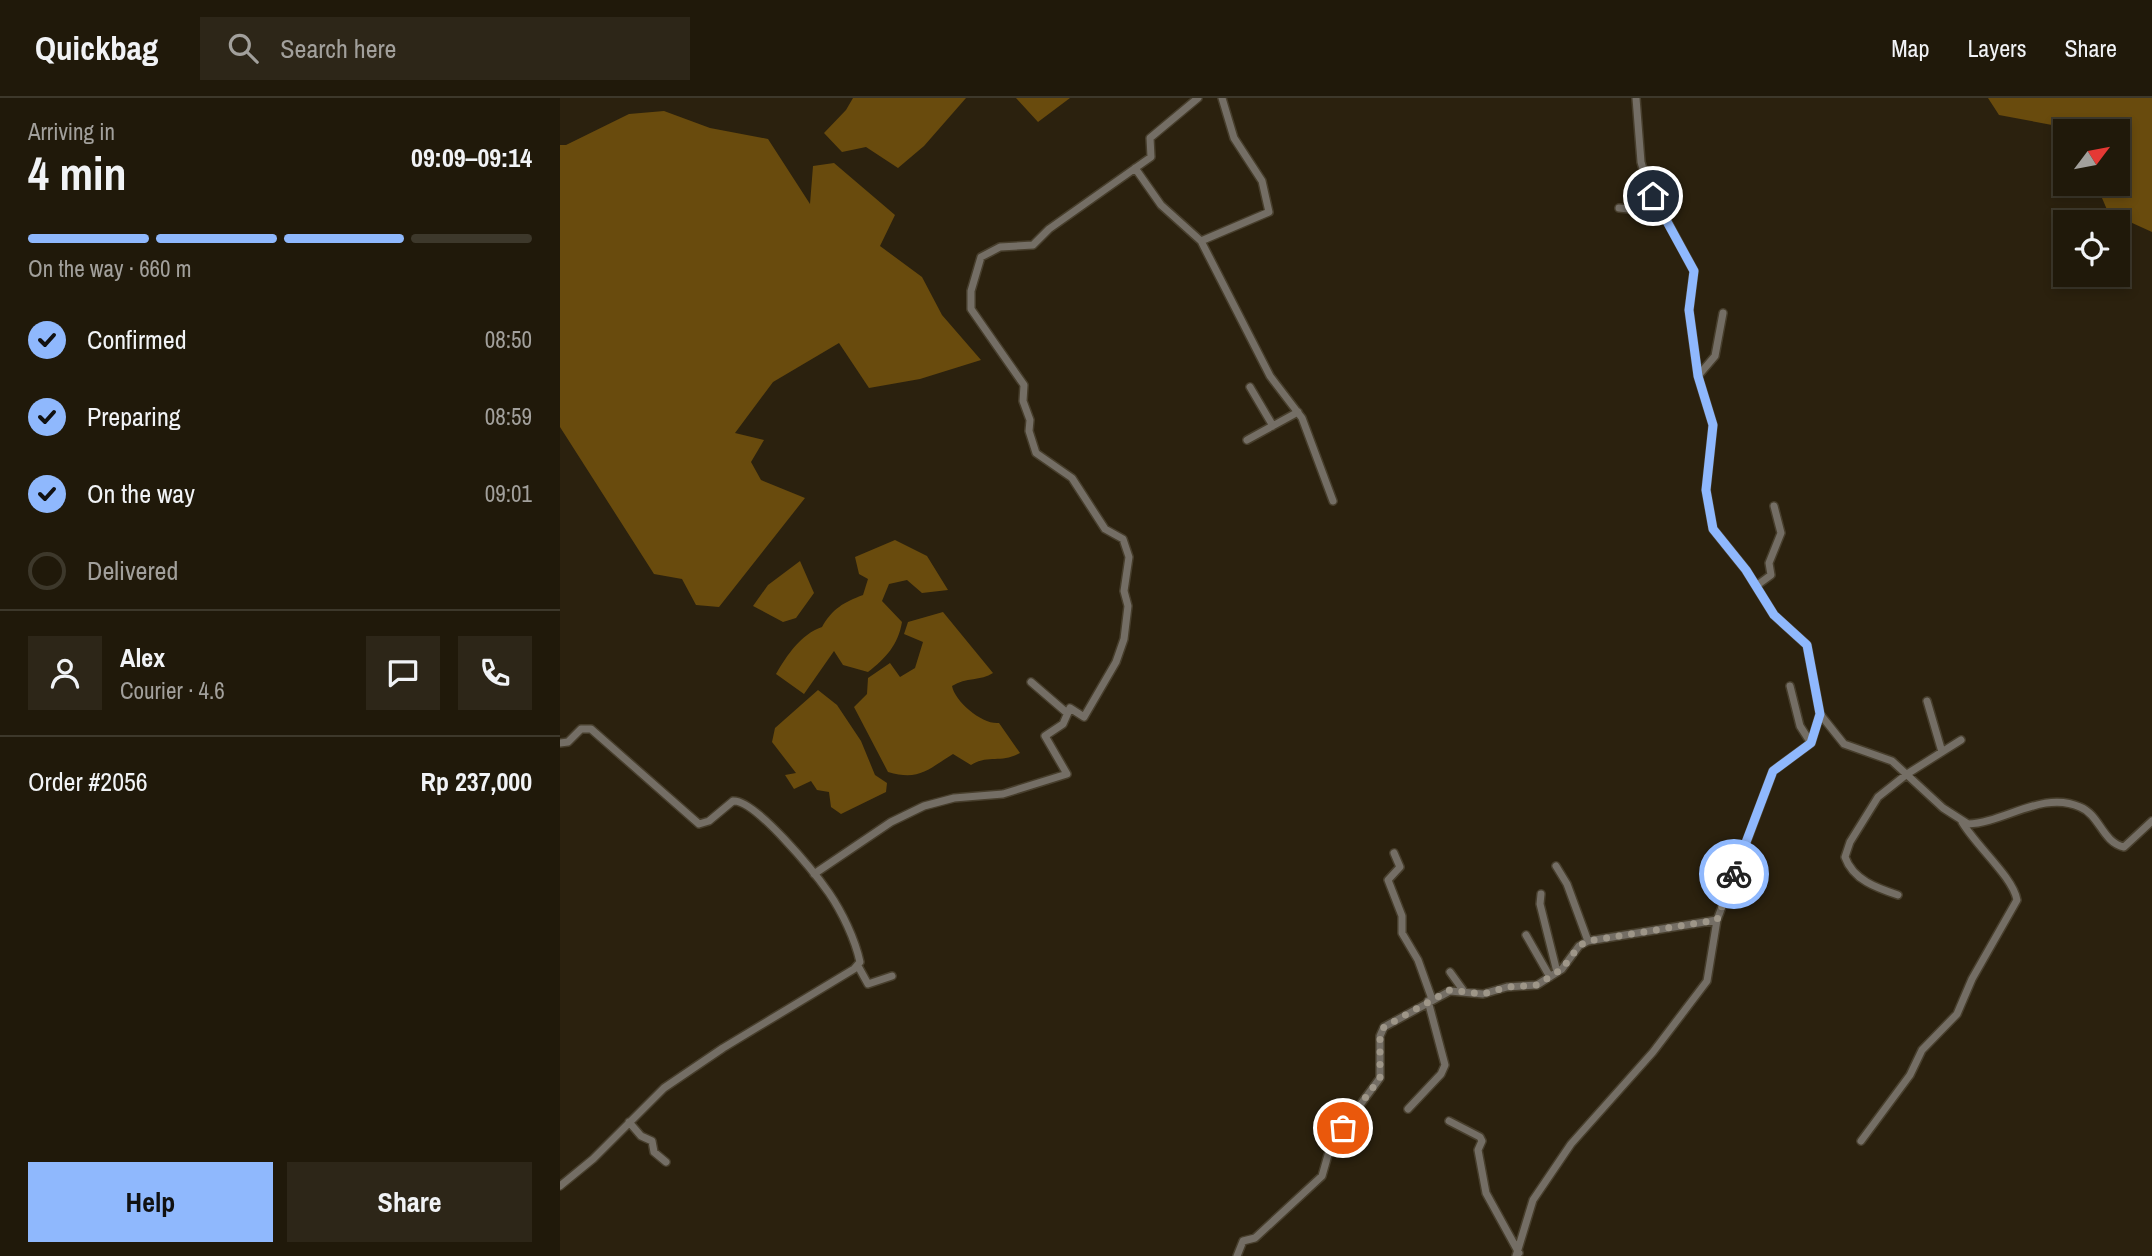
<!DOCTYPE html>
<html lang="en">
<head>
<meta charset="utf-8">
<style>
  :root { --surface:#20190a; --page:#2d2618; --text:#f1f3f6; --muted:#a2a09c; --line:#3d382b; --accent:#8fb8fd }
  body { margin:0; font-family:"Archivo Narrow",sans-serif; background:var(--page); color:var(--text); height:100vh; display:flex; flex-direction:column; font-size:26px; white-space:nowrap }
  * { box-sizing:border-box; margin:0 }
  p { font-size:23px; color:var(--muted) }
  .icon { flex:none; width:38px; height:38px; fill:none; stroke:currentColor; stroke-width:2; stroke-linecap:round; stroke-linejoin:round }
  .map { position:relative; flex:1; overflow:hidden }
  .side { display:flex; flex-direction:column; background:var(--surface); width:560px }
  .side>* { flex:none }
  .needle { width:46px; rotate:58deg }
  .buttons { position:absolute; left:1493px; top:21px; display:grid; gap:14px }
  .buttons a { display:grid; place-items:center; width:77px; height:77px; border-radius:0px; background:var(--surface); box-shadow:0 4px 10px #0003,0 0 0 2px var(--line); font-size:35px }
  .pin { position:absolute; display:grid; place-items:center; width:60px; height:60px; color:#fff; margin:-30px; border:4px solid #fff; border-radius:50%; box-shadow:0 2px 7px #0007 }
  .courier { position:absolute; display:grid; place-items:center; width:70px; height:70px; margin:-35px; border:5px solid #8fb8fd; border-radius:50%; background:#fff; color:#222; box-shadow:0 2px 9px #0007 }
  .overview em { font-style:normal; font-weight:800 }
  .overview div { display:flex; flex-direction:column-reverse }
  .overview { display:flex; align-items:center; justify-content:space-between; height:119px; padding:0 28px }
  h1 { font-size:46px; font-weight:800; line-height:52px }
  .bar { display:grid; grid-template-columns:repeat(4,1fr); gap:10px 7px; align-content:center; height:84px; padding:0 28px }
  .bar i { height:9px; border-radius:5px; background:var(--line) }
  .bar .current { background:var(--accent) }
  .bar p { grid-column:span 4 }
  .line { display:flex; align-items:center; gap:18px; padding:0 28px; border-top:2px solid var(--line) }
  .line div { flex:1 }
  .round { display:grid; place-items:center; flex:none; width:74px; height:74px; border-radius:0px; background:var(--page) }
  ol { padding:0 28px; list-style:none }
  li { display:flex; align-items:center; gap:21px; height:77px }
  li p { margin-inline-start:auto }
  li .icon { padding:7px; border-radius:50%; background:var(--accent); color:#111; stroke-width:4 }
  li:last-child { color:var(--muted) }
  li i { width:38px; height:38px; border:4px solid var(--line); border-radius:50% }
  .primary-button { display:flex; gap:14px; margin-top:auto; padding:14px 28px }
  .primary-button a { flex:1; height:80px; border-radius:0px; background:var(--accent); color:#111; font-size:28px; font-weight:800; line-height:80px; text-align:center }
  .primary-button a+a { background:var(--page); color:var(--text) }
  header { display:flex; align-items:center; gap:42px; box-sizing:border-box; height:98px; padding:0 35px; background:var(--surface); border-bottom:2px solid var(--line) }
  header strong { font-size:33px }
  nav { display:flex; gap:38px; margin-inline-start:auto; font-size:24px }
  .search { width:490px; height:63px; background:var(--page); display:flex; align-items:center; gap:18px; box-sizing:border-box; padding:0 24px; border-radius:0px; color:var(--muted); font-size:26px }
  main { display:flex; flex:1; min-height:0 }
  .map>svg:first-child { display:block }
  .forest { fill:#694b0d }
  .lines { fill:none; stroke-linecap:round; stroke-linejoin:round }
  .street-casing { stroke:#473e2c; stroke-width:10 }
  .street { stroke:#746e65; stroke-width:7 }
  .done { stroke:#9e9688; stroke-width:7; stroke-dasharray:0 12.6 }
  .route { stroke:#8fb8fd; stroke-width:9 }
</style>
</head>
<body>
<header>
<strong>Quickbag</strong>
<div class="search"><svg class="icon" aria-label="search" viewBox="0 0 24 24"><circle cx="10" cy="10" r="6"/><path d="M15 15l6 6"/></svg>Search here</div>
<nav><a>Map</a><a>Layers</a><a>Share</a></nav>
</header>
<main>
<section class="side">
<div class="overview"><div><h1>4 min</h1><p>Arriving in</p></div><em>09:09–09:14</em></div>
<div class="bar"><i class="current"></i><i class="current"></i><i class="current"></i><i></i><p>On the way · 660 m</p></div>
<ol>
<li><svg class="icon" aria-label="check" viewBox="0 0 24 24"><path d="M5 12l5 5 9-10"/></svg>Confirmed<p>08:50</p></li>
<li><svg class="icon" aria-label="check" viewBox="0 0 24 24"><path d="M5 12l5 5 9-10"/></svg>Preparing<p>08:59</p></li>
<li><svg class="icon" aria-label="check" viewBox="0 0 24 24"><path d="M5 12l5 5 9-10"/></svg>On the way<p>09:01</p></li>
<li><i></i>Delivered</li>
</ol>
<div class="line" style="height:126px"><a class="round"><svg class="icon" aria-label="person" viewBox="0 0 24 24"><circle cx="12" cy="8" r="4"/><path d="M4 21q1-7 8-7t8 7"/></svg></a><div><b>Alex</b><p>Courier · 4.6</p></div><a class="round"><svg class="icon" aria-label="chat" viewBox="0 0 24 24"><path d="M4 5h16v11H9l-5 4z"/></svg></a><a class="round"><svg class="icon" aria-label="phone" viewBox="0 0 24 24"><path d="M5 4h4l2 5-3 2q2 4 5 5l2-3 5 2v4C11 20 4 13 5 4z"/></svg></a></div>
<div class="line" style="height:91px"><div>Order #2056</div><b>Rp 237,000</b></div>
<div class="primary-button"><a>Help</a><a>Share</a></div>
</section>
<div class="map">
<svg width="1592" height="1158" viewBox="0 0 1592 1158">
  <rect width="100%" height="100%" fill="#2b210e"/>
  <path class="forest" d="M293,0H406L364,48L338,70L306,49L282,54L264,35L286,12Z
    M456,0H510L478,24Z
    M1428,0H1592V134L1548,114L1536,86H1558V33H1510L1508,30L1439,17Z
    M104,13L150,30L208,41L250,106L253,68L274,65L335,117L320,148L362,179L382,217L421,262L360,281L309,290L279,245L213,284L175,335L204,342L191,364L201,382L245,400L159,509L136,507L122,481L94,476L0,329V47H6L69,16Z
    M335,442L367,458L388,492L362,495L347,482L329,486L322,503L342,524C338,547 326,560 308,574L283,567L274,553L244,596L216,576C227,557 241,536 262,529C272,511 284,504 303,497L308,481L299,476L295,459Z
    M240,463L254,495L236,520L223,524L193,508L208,487Z
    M383,514L433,575C421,583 406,579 392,588C395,604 423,627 439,625L460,655C441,666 429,656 411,667L393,656C367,672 359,683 328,674L294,609L307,596L308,580L330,565L340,579L355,570L363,544L344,536L348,524Z
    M258,592L277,607L301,643L315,677L327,685L326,694L281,716L271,709L269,694L257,692L251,683L234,691L225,677L236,675L212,644L215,630Z"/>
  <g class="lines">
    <g class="street-casing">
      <path id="street" d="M575,70L601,107L641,143L709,114L702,83L674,40L662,0
        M1059,110L1069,111L1093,98
        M641,143L710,278L742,320L773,403
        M1138,278L1155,258L1163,215
        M690,289L713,328
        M687,342L738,314
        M1196,488L1211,477L1209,465L1221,435L1214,408
        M471,584L507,615
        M1230,588L1240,628L1251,645
        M1367,603L1382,654
        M1260,616L1284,646L1332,663L1383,710L1408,726C1444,725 1483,692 1520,709C1540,717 1542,744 1564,749L1592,723
        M0,645L8,644L21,631H31L139,726L149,723L173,703C195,701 255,775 269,795C282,814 295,841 300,864L294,871L163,950L104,990L33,1061L0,1088
        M834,755L840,769L828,782L842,818V835L858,862L872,901
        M996,768L1007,786L1028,843
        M254,776L331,724L364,708L394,700L443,696L507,676L485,638L503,626L510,610L524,619L556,564L564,541L568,508L564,493L569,459L563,441L545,431L512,380L476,355L469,333L470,322L463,303L464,287L411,211V193L421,159L440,149L473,147L489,131L591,59L590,40L638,0
        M981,796L980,806L997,874
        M1338,797C1317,790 1293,782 1285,759L1290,744L1318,699L1347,676L1401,642
        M966,837L990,879
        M298,868L308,886L332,878
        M890,874L903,892
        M848,1011L881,976L885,967L868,903
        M889,1023L920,1039L922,1043L918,1052L926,1095L959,1155
        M69,1024L81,1038L92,1043L94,1054L106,1064
        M1301,1043L1350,977L1362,952L1397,916L1412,881L1457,802C1453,779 1416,748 1402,724
        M677,1158L683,1143L695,1140L762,1078L768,1057L783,1030L820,980V938L824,929L890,893L923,896L947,889L977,887L1002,871L1019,848L1028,843L1157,822
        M956,1158L973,1102L1011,1046L1093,954L1147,883L1157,822L1213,673L1251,645L1260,616L1247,547L1214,517L1186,472L1153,431L1146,392L1153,327L1138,278L1129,212L1134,173L1088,88L1081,64L1076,0"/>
    </g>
    <use href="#street" class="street"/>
  </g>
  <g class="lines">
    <path class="done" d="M783,1030L820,980V938L824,929L890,892L923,896L947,889L977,887L1002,871L1019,848L1028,843L1157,822L1174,776"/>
    <path class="route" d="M1093,98L1134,173L1129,212L1138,278L1153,327L1146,392L1153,431L1186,472L1214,517L1247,547L1260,616L1251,645L1213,673L1174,776"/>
  </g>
</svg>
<div class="buttons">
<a><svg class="needle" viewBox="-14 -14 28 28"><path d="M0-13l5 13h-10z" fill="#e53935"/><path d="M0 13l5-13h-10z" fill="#a2a09c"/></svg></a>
<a><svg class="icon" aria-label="locate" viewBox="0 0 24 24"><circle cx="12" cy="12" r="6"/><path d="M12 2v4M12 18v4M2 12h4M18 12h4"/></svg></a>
</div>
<div class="pin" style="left:783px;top:1030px;background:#ea580c"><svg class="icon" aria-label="bag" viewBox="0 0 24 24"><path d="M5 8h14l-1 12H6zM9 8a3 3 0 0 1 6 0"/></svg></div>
<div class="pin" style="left:1093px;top:98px;background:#1f2937"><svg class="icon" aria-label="home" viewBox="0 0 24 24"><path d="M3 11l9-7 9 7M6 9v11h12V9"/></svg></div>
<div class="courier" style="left:1174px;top:776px"><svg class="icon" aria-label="bike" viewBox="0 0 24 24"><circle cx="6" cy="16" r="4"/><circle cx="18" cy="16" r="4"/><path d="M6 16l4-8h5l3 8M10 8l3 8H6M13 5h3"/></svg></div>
</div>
</main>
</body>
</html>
